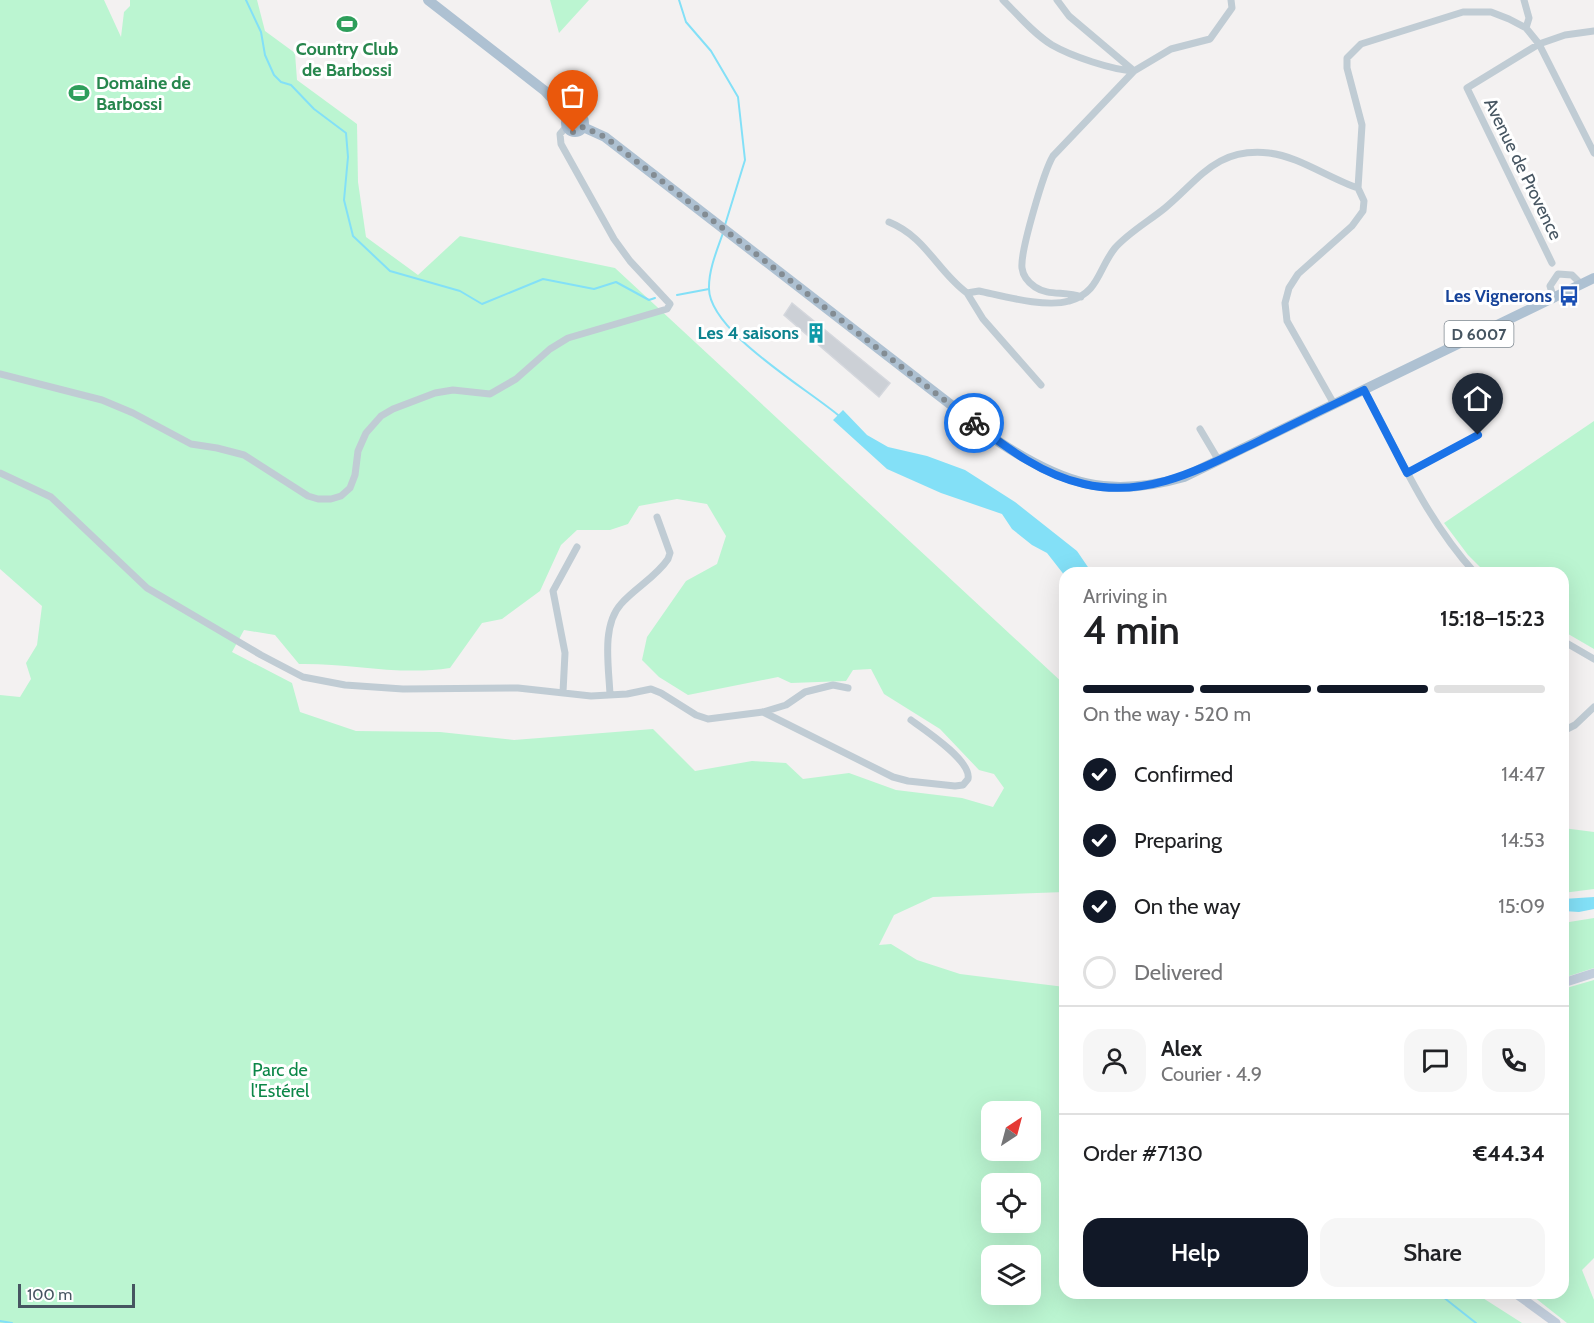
<!DOCTYPE html>
<html lang="en">
<head>
<meta charset="utf-8">
<style>
  :root { --surface:#fff; --page:#f6f6f6; --text:#202124; --muted:#757577; --line:#e0e0e0; --accent:#111827 }
  body { margin:0; font-family:Cabin,sans-serif; background:var(--page); color:var(--text); height:100vh; display:flex; flex-direction:column; font-size:22px; white-space:nowrap }
  * { box-sizing:border-box; margin:0 }
  p { font-size:20px; color:var(--muted) }
  .icon { flex:none; width:33px; height:33px; fill:none; stroke:currentColor; stroke-width:2; stroke-linecap:round; stroke-linejoin:round }
  .map { position:relative; flex:1; overflow:hidden }
  .details { position:absolute; left:1059px; top:567px; width:510px; height:732px; display:flex; flex-direction:column; background:var(--surface); border-radius:18px; box-shadow:0 6px 24px #0002 }
  .details>* { flex:none }
  .needle { width:39px; rotate:36deg }
  .controls { position:absolute; left:981px; top:1101px; display:grid; gap:12px }
  .controls a { display:grid; place-items:center; width:60px; height:60px; border-radius:12px; background:var(--surface); box-shadow:0 6px 24px #0002; font-size:30px }
  .scale { position:absolute; left:18px; bottom:15px; width:117px; box-sizing:border-box; padding-left:6px; border:3px solid #465561; border-top:0; font-size:16px; line-height:21px; white-space:nowrap; color:#465561; -webkit-text-stroke:4px #fff; paint-order:stroke }
  .pin { position:absolute; display:grid; place-items:center; width:51px; height:51px; color:#fff; margin:-62px -26px; border-radius:50% 50% 50% 0; rotate:-45deg; box-shadow:0 0 6px #0007 }
  .pin .icon { rotate:45deg }
  .courier { position:absolute; display:grid; place-items:center; width:60px; height:60px; margin:-30px; border:4px solid #1a73e8; border-radius:50%; background:#fff; color:#222; box-shadow:0 2px 8px #0007 }
  .summary em { font-style:normal; font-weight:600 }
  .summary div { display:flex; flex-direction:column-reverse }
  .summary { display:flex; align-items:center; justify-content:space-between; height:102px; padding:0 24px }
  h1 { font-size:39px; font-weight:600; line-height:45px }
  .bar { display:grid; grid-template-columns:repeat(4,1fr); gap:9px 6px; align-content:center; height:72px; padding:0 24px }
  .bar i { height:8px; border-radius:4px; background:var(--line) }
  .bar .current { background:var(--accent) }
  .bar p { grid-column:span 4 }
  .line { display:flex; align-items:center; gap:15px; padding:0 24px; border-top:2px solid var(--line) }
  .line div { flex:1 }
  .round { display:grid; place-items:center; flex:none; width:63px; height:63px; border-radius:18px; background:var(--page) }
  ol { padding:0 24px; list-style:none }
  li { display:flex; align-items:center; gap:18px; height:66px }
  li p { margin-inline-start:auto }
  li .icon { padding:6px; border-radius:50%; background:var(--accent); color:#fff; stroke-width:4 }
  li:last-child { color:var(--muted) }
  li i { width:33px; height:33px; border:3px solid var(--line); border-radius:50% }
  .button { display:flex; gap:12px; margin-top:auto; padding:12px 24px }
  .button a { flex:1; height:69px; border-radius:18px; background:var(--accent); color:#fff; font-size:24px; font-weight:600; line-height:69px; text-align:center }
  .button a+a { background:var(--page); color:var(--text) }
  .map>svg:first-child { display:block }
  .green { fill:#bbf5d1; fill-rule:evenodd }
  .water { fill:#83e0f7 }
  .lines { fill:none; stroke-linecap:round; stroke-linejoin:round }
  .stream { stroke:#83e0f7; stroke-width:2 }
  .building { fill:#ccd0d6; stroke:#d4d7dd; stroke-width:1.5 }
  .minor { stroke:#c0ccd4; stroke-width:7 }
  .secondary { stroke:#c2cedc; stroke-width:9 }
  .primary { stroke:#aec1d2; stroke-width:10 }
  .done { stroke:#838c93; stroke-width:6; stroke-dasharray:0 10.8 }
  .route { stroke:#1a73e8; stroke-width:8 }
  .labels { text-anchor:middle; dominant-baseline:central; stroke-width:6; stroke-linejoin:round; paint-order:stroke }
  .shield { fill:#fff; stroke:#7e8890; stroke-width:1.5 }
  .shield-label { font-size:16px; font-weight:bold; fill:#465561 }
  .leisure-label { font-size:18px; font-weight:bold; fill:#27864d; stroke:#fff }
  .street-label { font-size:18px; fill:#465561; stroke:#fff }
  .transit-label { font-size:18px; font-weight:bold; fill:#164399; stroke:#fff; text-anchor:end }
  .culture-label { font-size:18px; font-weight:bold; fill:#0d838f; stroke:#fff; text-anchor:end }
  .park-label { font-size:18px; fill:#0c8748; stroke:#fff }
</style>
</head>
<body>
<div class="map">
<svg width="1594" height="1323" viewBox="0 0 1594 1323">
  <rect width="100%" height="100%" fill="#f3f1f1"/>
  <path class="green" d="M0,0H104L121,37L124,12L130,6V0H257L265,31L295,53L297,80L357,124L358,182L366,237L418,275L460,236L615,268L1065,685V892L933,897L894,915L879,945L891,944L917,960L960,974L1065,987V1293H1475L1522,1323H0V695L20,697L31,679L26,663L37,645L42,606L0,569ZM677,499L707,504L726,536L717,564L686,581L647,637L642,660L659,677L688,695L778,677L791,683L846,681L853,670L871,669L884,694L940,729L979,770L994,774L1004,788L993,807L962,798L896,790L849,773L803,779L786,763L752,761L695,771L653,729L514,740L440,732L356,731L300,712L292,683L232,652L244,630L275,635L299,664C349,663 400,676 450,668L482,623L502,619L540,591L561,545L577,530H610L628,524L639,506ZM992,1112H1030V1150H992ZM992,1184H1030V1222H992ZM992,1256H1030V1294H992Z
    M550,0H589L559,33Z
    M1594,421V649L1563,631V573H1486L1468,555L1444,523Z
    M1563,828L1594,832V889L1563,893Z
    M1594,918V968L1563,978V923Z
    M1594,980V1258L1582,1270L1594,1300V1323H1567L1529,1293H1563V989Z"/>
  <path class="water" d="M843,410L867,435L888,447L927,456L965,470L1015,502L1077,551L1092,573H1065V576L1047,553L1032,545L1012,529L1002,514L941,493L887,469L833,420Z
    M1594,897V909L1579,912L1563,911V899Z"/>
  <g class="lines">
    <path class="stream" d="M246,0L261,32L265,55L274,75L281,82L291,85L314,109L346,133L348,157L344,200L353,236L390,271L460,291L482,304L543,279L594,289L616,282L649,300L655,298
      M679,0L686,22L711,51L738,97L745,160L725,225
      M723,233C717,250 709,269 709,287C707,330 806,388 838,415
      M677,295L709,289
      M1438,1293L1476,1323
      M0,1321L12,1323"/>
  </g>
  <path class="building" d="M792,303L890,383L879,397L784,315Z"/>
  <g class="lines">
    <path class="minor" d="M1003,0C1018,15 1034,34 1052,45C1071,56 1112,70 1134,71L1053,156C1044,171 1020,252 1022,268C1023,276 1029,283 1035,287C1048,296 1066,291 1081,297
      M1057,0L1069,16L1134,71L1171,49L1210,39L1232,8L1231,0
      M1524,0L1529,18L1526,28
      M889,222C926,237 937,271 967,293L979,291C1003,296 1045,308 1069,301C1099,293 1098,269 1115,248C1128,233 1149,221 1165,208C1199,180 1216,147 1269,153C1298,156 1330,179 1358,188
      M1552,263L1467,88L1539,44L1565,35L1594,31
      M967,293L983,319L1041,385
      M1554,299L1550,286L1558,274L1572,275L1581,284
      M0,374L102,400L133,413L191,444L217,448L244,455L308,496L318,499H331L341,496L350,488L355,475L358,451L366,433L381,416L393,409L435,393L453,390L490,394L516,379L550,349L568,338L667,309L670,304L630,261L614,239L561,144L560,134L566,127
      M1364,390C1399,454 1425,518 1475,573
      M1334,404L1287,321L1285,303L1289,288L1298,274L1352,226L1363,211L1364,201L1358,188L1362,125L1347,68V58L1361,44L1463,12H1491L1509,19L1526,28L1539,44L1594,153
      M1200,429L1219,461
      M0,473L51,497L147,588L261,655L303,677L345,685L403,689L518,688L591,696L627,694L651,689L661,693L696,715L708,719L763,712L786,705L805,692L833,685L848,688
      M1407,473L1478,435
      M1563,641L1594,659
      M563,692L565,653L553,591L577,547
      M610,695C609,668 601,626 621,604C635,588 656,577 668,559L670,553L657,517
      M763,712L893,777L908,781L955,786L963,785L968,779C972,761 925,730 911,720
      M1563,731L1575,725L1594,707"/>
    <path class="secondary" d="M1563,983L1594,973
      M1515,1293L1556,1323"/>
    <path class="primary" d="M428,0L545,91L568,116
      M566 123a9 9 0 1 1 18 0a9 9 0 1 1-18 0Z
      M583,127L605,137L999,442C1063,484 1108,499 1184,477L1594,278"/>
  </g>
  <g class="lines">
    <path class="done" d="M573,132L583,127L605,137L974,423"/>
    <path class="route" d="M974,423C1007,448 1042,475 1084,484C1148,499 1202,468 1257,442C1293,424 1328,407 1364,390L1407,473L1478,435"/>
  </g>
  <defs>
    <g id="stadium-bare" transform="scale(1.62)"><path d="M0-5a6.5 5 0 1 0 0 10a6.5 5 0 1 0 0-10ZM-3.5-1.8h7v3.6h-7Z" fill="#2e9e5b" stroke="#fff" stroke-width="2.5" paint-order="stroke"/></g>
    <g id="bus-bare" transform="scale(1.62)"><path d="M-5-6H5V4H4V6H2V4H-2V6H-4V4H-5ZM-3.5-4V0h7V-4ZM-3.5 1.2v1.5H-2V1.2ZM2 1.2v1.5H3.5V1.2Z" fill="#1a4fb4" stroke="#fff" stroke-width="2.5" paint-order="stroke"/></g>
    <g id="building-bare" transform="scale(1.62)"><path d="M-4-6H4V6H1V3H-1V6H-4ZM-2.5-4.3h1.7v1.8h-1.7ZM.8-4.3h1.7v1.8H.8ZM-2.5-1h1.7V.8h-1.7ZM.8-1h1.7V.8H.8Z" fill="#0f9aa8" stroke="#fff" stroke-width="2.5" paint-order="stroke"/></g>
  </defs>
  <g fill-rule="evenodd">
    <use href="#stadium-bare" x="347" y="24"/>
    <use href="#stadium-bare" x="79" y="93"/>
    <use href="#bus-bare" x="1569" y="296"/>
    <use href="#building-bare" x="816" y="333"/>
  </g>
  <g class="labels">
    <rect class="shield" x="1444.5" y="321" width="69" height="26" rx="4.5"/>
    <g class="shield-label">
      <text x="1479" y="334">D 6007</text>
    </g>
    <g class="leisure-label">
      <text x="347" y="49">Country Club<tspan x="347" dy="21">de Barbossi</tspan></text>
      <text x="96" y="83" text-anchor="start">Domaine de<tspan x="96" dy="21">Barbossi</tspan></text>
    </g>
    <g class="street-label">
      <text transform="translate(1523 169) rotate(64)">Avenue de Provence</text>
    </g>
    <g class="transit-label">
      <text x="1552" y="296">Les Vignerons</text>
    </g>
    <g class="culture-label">
      <text x="799" y="333">Les 4 saisons</text>
    </g>
    <g class="park-label">
      <text x="280" y="1070">Parc de<tspan x="280" dy="21">l'Estérel</tspan></text>
    </g>
  </g>
</svg>
<div class="controls">
<a><svg class="needle" viewBox="-14 -14 28 28"><path d="M0-13l5 13h-10z" fill="#e53935"/><path d="M0 13l5-13h-10z" fill="#757577"/></svg></a>
<a><svg class="icon" aria-label="locate" viewBox="0 0 24 24"><circle cx="12" cy="12" r="6"/><path d="M12 2v4M12 18v4M2 12h4M18 12h4"/></svg></a>
<a><svg class="icon" aria-label="layers" viewBox="0 0 24 24"><path d="M12 4l9 5-9 5-9-5zM3 14l9 5 9-5"/></svg></a>
</div>
<div class="scale">100 m</div>
<div class="pin" style="left:573px;top:132px;background:#ea580c"><svg class="icon" aria-label="bag" viewBox="0 0 24 24"><path d="M5 8h14l-1 12H6zM9 8a3 3 0 0 1 6 0"/></svg></div>
<div class="pin" style="left:1478px;top:435px;background:#1f2937"><svg class="icon" aria-label="home" viewBox="0 0 24 24"><path d="M3 11l9-7 9 7M6 9v11h12V9"/></svg></div>
<div class="courier" style="left:974px;top:423px"><svg class="icon" aria-label="bike" viewBox="0 0 24 24"><circle cx="6" cy="16" r="4"/><circle cx="18" cy="16" r="4"/><path d="M6 16l4-8h5l3 8M10 8l3 8H6M13 5h3"/></svg></div>
<section class="details">
<div class="summary"><div><h1>4 min</h1><p>Arriving in</p></div><em>15:18–15:23</em></div>
<div class="bar"><i class="current"></i><i class="current"></i><i class="current"></i><i></i><p>On the way · 520 m</p></div>
<ol>
<li><svg class="icon" aria-label="check" viewBox="0 0 24 24"><path d="M5 12l5 5 9-10"/></svg>Confirmed<p>14:47</p></li>
<li><svg class="icon" aria-label="check" viewBox="0 0 24 24"><path d="M5 12l5 5 9-10"/></svg>Preparing<p>14:53</p></li>
<li><svg class="icon" aria-label="check" viewBox="0 0 24 24"><path d="M5 12l5 5 9-10"/></svg>On the way<p>15:09</p></li>
<li><i></i>Delivered</li>
</ol>
<div class="line" style="height:108px"><a class="round"><svg class="icon" aria-label="person" viewBox="0 0 24 24"><circle cx="12" cy="8" r="4"/><path d="M4 21q1-7 8-7t8 7"/></svg></a><div><b>Alex</b><p>Courier · 4.9</p></div><a class="round"><svg class="icon" aria-label="chat" viewBox="0 0 24 24"><path d="M4 5h16v11H9l-5 4z"/></svg></a><a class="round"><svg class="icon" aria-label="phone" viewBox="0 0 24 24"><path d="M5 4h4l2 5-3 2q2 4 5 5l2-3 5 2v4C11 20 4 13 5 4z"/></svg></a></div>
<div class="line" style="height:78px"><div>Order #7130</div><b>€44.34</b></div>
<div class="button"><a>Help</a><a>Share</a></div>
</section>
</div>
</body>
</html>
